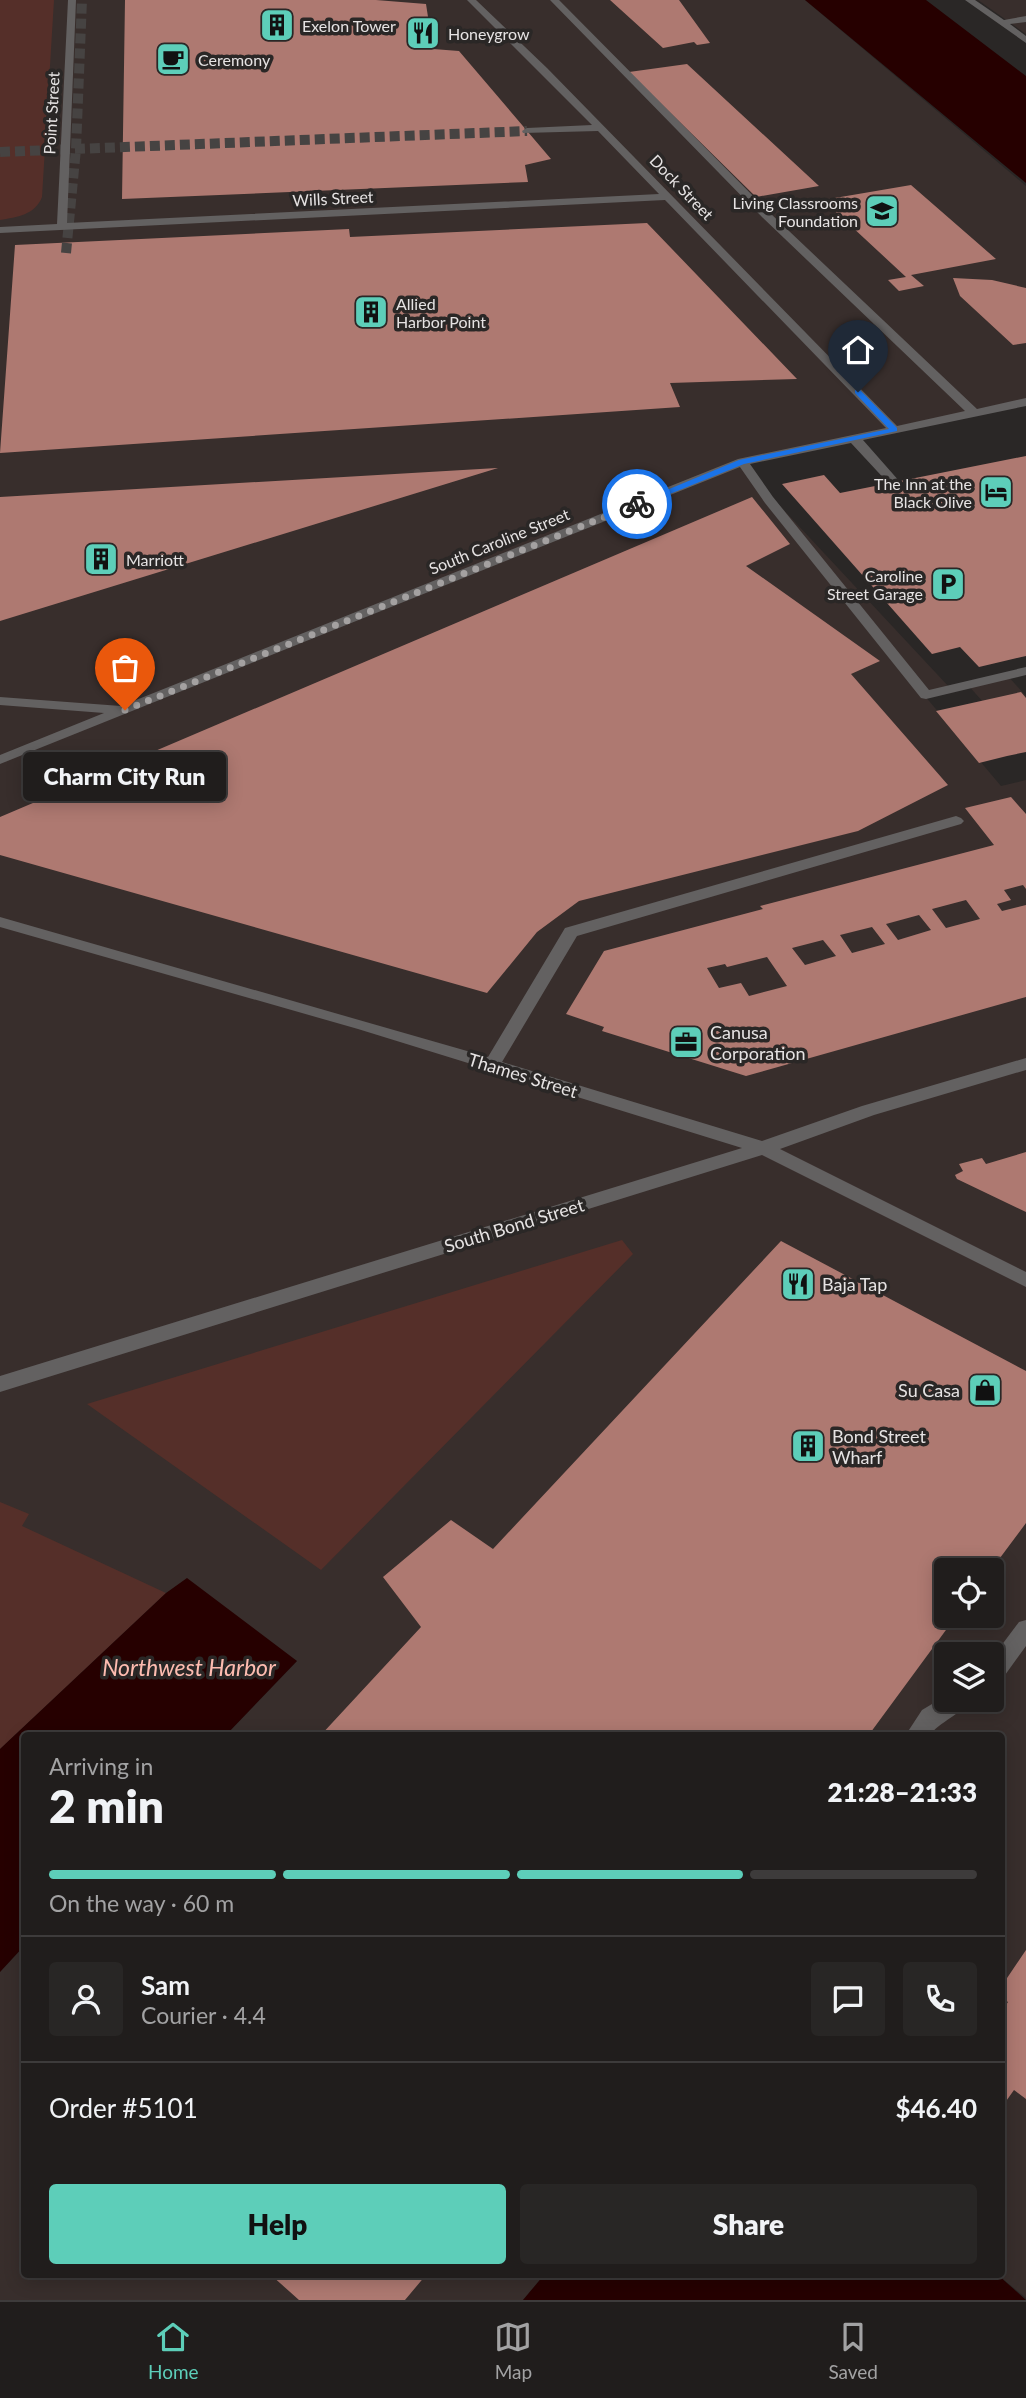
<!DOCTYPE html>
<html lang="en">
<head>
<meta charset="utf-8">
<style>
  :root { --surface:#201d1c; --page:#282625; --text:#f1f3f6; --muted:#a2a2a3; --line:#3d3b3b; --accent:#5dceb9 }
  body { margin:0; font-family:Lato,sans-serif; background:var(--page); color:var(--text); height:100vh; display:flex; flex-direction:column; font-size:26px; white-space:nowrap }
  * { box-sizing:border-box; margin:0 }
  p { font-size:23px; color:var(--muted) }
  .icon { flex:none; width:38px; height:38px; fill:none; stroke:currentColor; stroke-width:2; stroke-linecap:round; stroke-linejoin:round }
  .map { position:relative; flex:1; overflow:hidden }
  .panel { position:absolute; left:21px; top:1732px; width:984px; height:546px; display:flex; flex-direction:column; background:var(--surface); border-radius:7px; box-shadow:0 4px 18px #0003,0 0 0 2px var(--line) }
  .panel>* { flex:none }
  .fabs { position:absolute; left:934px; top:1558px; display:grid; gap:14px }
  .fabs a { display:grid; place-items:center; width:70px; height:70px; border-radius:7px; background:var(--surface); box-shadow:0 4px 18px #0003,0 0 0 2px var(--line); font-size:35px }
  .pin { position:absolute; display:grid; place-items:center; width:60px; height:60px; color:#fff; margin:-72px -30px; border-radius:50% 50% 50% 0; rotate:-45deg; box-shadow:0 0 7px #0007 }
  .pin .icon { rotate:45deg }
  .courier { position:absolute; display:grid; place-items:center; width:70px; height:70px; margin:-35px; border:5px solid #1a73e8; border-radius:50%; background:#fff; color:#222; box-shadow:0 2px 9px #0007 }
  .bubble { position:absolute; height:49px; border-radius:7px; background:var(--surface); box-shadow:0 4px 18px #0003,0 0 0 2px var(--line); font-size:23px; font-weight:800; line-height:49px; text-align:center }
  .summary em { font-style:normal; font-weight:800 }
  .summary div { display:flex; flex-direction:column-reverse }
  .summary { display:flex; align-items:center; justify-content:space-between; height:119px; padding:0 28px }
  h1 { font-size:46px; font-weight:800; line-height:52px }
  .bar { display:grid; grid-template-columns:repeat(4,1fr); gap:10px 7px; align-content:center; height:84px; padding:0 28px }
  .bar i { height:9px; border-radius:5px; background:var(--line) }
  .bar .current { background:var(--accent) }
  .bar p { grid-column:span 4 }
  .line { display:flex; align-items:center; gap:18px; padding:0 28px; border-top:2px solid var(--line) }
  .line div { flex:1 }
  .round { display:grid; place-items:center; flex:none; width:74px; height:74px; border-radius:7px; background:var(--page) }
  .primary-button { display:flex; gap:14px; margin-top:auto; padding:14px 28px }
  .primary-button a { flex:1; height:80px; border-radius:7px; background:var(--accent); color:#111; font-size:28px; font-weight:800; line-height:80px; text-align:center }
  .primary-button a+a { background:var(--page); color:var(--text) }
  .dock { display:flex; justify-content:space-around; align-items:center; height:98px; border-top:2px solid var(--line); background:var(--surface); font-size:19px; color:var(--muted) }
  .dock a { display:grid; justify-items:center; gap:4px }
  .dock .current { color:var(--accent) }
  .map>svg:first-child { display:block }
  .built { fill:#382e2c; fill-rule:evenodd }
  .green { fill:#552f29 }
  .water { fill:#260000 }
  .building { fill:#ae7971; fill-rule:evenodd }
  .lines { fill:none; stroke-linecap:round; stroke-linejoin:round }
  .minor-tunnel { stroke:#464342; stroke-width:10; stroke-dasharray:10 5; stroke-linecap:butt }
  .minor { fill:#636161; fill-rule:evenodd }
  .route { fill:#1a73e8 }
  .done { stroke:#a4a1a1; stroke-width:7; stroke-dasharray:0 12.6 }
  .labels { text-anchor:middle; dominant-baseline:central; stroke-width:7; stroke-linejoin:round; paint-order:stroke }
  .far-poi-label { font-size:16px; fill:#e6e3e3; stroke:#2a2726; text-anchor:start }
  .far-street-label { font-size:16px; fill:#e6e3e3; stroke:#2a2726 }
  .poi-label { font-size:18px; fill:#e6e3e3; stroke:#2a2726; text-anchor:start }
  .street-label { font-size:18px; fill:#e6e3e3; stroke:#2a2726 }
  .near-water-label { font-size:23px; font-style:italic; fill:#febcb0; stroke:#2a2726 }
</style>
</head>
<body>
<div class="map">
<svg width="1026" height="2300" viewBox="0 0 1026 2300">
  <rect width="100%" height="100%" fill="#2a2726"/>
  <path class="built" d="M0,0H805L1026,186V401L739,462L950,688L924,695L1001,786L1026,780V2298L998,2275H1001V1736H225L297,1661L174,1590L166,1593L0,1749ZM947,1570H992V1615H947ZM947,1654H992V1699H947Z
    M978,0H1026V34Z
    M1007,675L1026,696V750L967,684Z
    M24,1946V2275H544L523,2300H0V1972Z"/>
  <path class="green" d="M0,0H54L42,197C35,215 17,217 0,220Z
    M622,1240L633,1254L321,1570L87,1404Z
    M0,1502L29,1514L22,1526L166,1593L0,1749Z"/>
  <path class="water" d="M805,0H926L1026,76V183Z
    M187,1578L297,1661L225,1736H24V1946L0,1972V1749L166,1593Z
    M544,2275H998L1026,2300H523Z"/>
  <path class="building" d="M125,0H376L426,4L433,49L459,51L551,159L525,165L528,182L122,199Z
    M610,0H679L710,43L697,45L694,42L663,48Z
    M687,64L819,186L756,197L629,72Z
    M911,185L996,259L911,275L924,286L899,291L888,280L906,277L823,200Z
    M647,223L797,379L670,383L680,407L0,453L15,245L349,229L350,237Z
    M953,278L992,280L1026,288V343L1013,345L960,296Z
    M1026,456V656L979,667L960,647L932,654L782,484L824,475L840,493Z
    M497,468H498L0,621V497Z
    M752,497L790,544L746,566L880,661L851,674L948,785L858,831L579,901L537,932L487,993L0,855V817Z
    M1021,692L1026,698V752L1007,756L979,763L936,711Z
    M1011,797L1026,814V889L1023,885L1004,890L1011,900L997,904L1002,911L1026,905V997L746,1076L602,1031L604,1027L566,1014L604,951L763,909L760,906L994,845L965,808ZM966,900L980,919L946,928L932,909ZM919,915L931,930L898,940L886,924ZM872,927L885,944L852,953L840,935ZM823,940L836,956L805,965L792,948ZM767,957L787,986L749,996L741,983L719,988L707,968L725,964L727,967Z
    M1026,1152V1212L957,1179L955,1175L963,1171L959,1164L982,1158L986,1164Z
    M781,1241L1026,1371V1523L991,1570H947V1615H957L868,1736H320L421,1627L383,1577L451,1520L493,1549Z
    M1026,1950V2099L1014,2090L1004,2104L1001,2102V2012L1008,2002L1001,1997V1987Z
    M271,2275H426L405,2300H299Z"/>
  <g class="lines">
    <path class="minor-tunnel" d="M0,152L527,131
      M66,253L76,149L82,0"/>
    <path class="minor" d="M68,0H76L67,223L659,194L598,131L523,133L522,131L527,128L592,125L467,0H476L547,68L897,426L965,411L762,217L550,0H559L770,213L977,409L1026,398V406L863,440L900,482L894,486L890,485L851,443L750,464L773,497L929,690L1026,667V675L926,699L921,698L765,503L740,467L0,764V755L104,713L0,705V697L121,706L738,459L886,428L665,200L0,233V227L57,224Z
      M965,0H975L1004,20L1026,16V22L1010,24L1026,36V43Z
      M956,816L961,818L964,821L961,824L577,936L502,1062L762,1141L862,1106L1026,1058V1070L874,1115L780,1149L1026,1272V1287L762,1155L0,1392V1376L742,1148L358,1029L0,927V917L488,1057L565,928Z
      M1026,1620V1646L1000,1682L992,1684V1658L1019,1622Z
      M947,1695V1699H970C963,1714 940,1721 929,1736H905L922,1710Z"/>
  </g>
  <path class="route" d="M855,390H860L897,428V431L744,464L640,506L633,504L739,460L889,429L855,393Z"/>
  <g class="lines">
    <path class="done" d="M125,710L637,504"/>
  </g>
  <defs>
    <g id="building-square" transform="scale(1.75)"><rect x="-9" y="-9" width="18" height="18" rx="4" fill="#5dceb9" stroke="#2a2726"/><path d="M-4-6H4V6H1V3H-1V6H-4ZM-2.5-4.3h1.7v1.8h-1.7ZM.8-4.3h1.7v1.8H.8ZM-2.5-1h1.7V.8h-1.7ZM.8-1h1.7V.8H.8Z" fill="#111"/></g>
    <g id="restaurant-square" transform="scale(1.75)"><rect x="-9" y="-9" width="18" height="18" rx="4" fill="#5dceb9" stroke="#2a2726"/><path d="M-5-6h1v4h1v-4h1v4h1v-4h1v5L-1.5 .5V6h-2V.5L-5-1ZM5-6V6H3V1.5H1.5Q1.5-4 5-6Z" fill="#111"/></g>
    <g id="cafe-square" transform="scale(1.75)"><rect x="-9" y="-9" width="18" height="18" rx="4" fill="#5dceb9" stroke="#2a2726"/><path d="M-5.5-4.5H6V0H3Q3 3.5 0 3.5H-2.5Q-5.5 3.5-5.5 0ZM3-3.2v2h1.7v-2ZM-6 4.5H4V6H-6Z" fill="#111"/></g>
    <g id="school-square" transform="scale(1.75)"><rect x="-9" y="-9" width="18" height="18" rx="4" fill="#5dceb9" stroke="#2a2726"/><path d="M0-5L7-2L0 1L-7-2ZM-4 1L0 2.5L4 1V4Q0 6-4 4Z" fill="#111"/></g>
    <g id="hotel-square" transform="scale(1.75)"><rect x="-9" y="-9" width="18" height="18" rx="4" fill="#5dceb9" stroke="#2a2726"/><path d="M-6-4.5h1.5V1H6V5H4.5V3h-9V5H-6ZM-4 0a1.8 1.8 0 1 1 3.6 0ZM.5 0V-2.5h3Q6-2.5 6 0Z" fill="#111"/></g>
    <g id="parking-square" transform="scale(1.75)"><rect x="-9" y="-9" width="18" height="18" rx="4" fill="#5dceb9" stroke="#2a2726"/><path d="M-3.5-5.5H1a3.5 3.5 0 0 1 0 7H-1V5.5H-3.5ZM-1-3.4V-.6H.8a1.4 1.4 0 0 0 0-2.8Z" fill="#111"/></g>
    <g id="office-square" transform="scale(1.75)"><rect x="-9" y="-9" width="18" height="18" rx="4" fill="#5dceb9" stroke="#2a2726"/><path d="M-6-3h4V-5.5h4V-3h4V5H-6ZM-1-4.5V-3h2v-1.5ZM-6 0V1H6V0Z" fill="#111"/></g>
    <g id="shop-square" transform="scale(1.75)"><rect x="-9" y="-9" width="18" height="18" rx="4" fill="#5dceb9" stroke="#2a2726"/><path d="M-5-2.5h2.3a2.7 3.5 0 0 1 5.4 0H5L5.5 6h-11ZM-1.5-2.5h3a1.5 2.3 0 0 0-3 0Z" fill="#111"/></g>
  </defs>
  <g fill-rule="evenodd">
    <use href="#building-square" x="277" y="25"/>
    <use href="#restaurant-square" x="423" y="33"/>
    <use href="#cafe-square" x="173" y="59"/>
    <use href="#school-square" x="882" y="211"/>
    <use href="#building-square" x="371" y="312"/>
    <use href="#hotel-square" x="996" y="492"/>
    <use href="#building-square" x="101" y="559"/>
    <use href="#parking-square" x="948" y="584"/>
    <use href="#office-square" x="686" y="1042"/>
    <use href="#restaurant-square" x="798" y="1284"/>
    <use href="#shop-square" x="985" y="1390"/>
    <use href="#building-square" x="808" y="1446"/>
  </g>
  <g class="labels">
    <g class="far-poi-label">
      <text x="302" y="25">Exelon Tower</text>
      <text x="448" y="33">Honeygrow</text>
      <text x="198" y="59">Ceremony</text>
      <text x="858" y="202" text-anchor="end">Living Classrooms<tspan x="858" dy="18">Foundation</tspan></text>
      <text x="396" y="303">Allied<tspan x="396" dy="18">Harbor Point</tspan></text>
      <text x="972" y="483" text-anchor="end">The Inn at the<tspan x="972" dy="18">Black Olive</tspan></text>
      <text x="126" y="559">Marriott</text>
      <text x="923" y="575" text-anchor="end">Caroline<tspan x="923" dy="18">Street Garage</tspan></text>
    </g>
    <g class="far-street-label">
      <text transform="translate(51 113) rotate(-87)">Point Street</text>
      <text transform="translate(682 187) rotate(46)">Dock Street</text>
      <text transform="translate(333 198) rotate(-3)">Wills Street</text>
      <text transform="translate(499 541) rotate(-22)">South Caroline Street</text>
    </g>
    <g class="poi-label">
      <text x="710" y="1032">Canusa<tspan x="710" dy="21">Corporation</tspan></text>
      <text x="822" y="1284">Baja Tap</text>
      <text x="960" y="1390" text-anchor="end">Su Casa</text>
      <text x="832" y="1436">Bond Street<tspan x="832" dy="21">Wharf</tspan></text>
    </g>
    <g class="street-label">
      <text transform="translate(523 1075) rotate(17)">Thames Street</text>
      <text transform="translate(514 1225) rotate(-17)">South Bond Street</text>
    </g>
    <g class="near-water-label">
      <text x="189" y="1667">Northwest Harbor</text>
    </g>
  </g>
</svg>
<div class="fabs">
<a><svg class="icon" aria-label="locate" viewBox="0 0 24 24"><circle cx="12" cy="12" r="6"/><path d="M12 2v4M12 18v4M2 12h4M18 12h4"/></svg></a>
<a><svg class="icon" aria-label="layers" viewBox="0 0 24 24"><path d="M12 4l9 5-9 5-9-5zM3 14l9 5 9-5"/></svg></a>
</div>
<div class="pin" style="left:125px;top:710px;background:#ea580c"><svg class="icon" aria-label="bag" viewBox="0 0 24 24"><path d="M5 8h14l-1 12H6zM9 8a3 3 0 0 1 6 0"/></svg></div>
<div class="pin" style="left:858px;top:392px;background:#1f2937"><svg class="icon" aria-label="home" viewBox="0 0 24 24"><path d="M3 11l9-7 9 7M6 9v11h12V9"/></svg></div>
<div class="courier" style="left:637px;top:504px"><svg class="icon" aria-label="bike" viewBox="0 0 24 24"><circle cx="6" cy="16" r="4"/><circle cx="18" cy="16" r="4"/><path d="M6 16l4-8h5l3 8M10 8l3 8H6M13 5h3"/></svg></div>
<div class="bubble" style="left:23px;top:752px;width:203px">Charm City Run</div>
<section class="panel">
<div class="summary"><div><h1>2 min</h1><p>Arriving in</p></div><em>21:28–21:33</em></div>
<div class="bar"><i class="current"></i><i class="current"></i><i class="current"></i><i></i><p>On the way · 60 m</p></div>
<div class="line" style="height:126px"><a class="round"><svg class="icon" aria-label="person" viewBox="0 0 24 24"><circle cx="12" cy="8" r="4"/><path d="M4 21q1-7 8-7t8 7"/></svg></a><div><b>Sam</b><p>Courier · 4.4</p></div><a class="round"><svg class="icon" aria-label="chat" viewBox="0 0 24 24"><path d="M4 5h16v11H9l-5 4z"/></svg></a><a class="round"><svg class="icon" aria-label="phone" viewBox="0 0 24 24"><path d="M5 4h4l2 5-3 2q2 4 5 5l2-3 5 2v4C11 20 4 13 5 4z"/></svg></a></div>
<div class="line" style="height:91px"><div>Order #5101</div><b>$46.40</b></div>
<div class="primary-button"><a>Help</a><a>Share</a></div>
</section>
</div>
<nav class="dock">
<a class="current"><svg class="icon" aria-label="home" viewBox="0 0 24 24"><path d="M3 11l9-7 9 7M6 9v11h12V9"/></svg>Home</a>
<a><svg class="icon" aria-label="map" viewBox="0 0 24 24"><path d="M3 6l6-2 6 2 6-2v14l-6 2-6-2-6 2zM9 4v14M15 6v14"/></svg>Map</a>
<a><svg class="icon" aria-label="saved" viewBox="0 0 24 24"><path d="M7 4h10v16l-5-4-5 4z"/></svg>Saved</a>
</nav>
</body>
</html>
